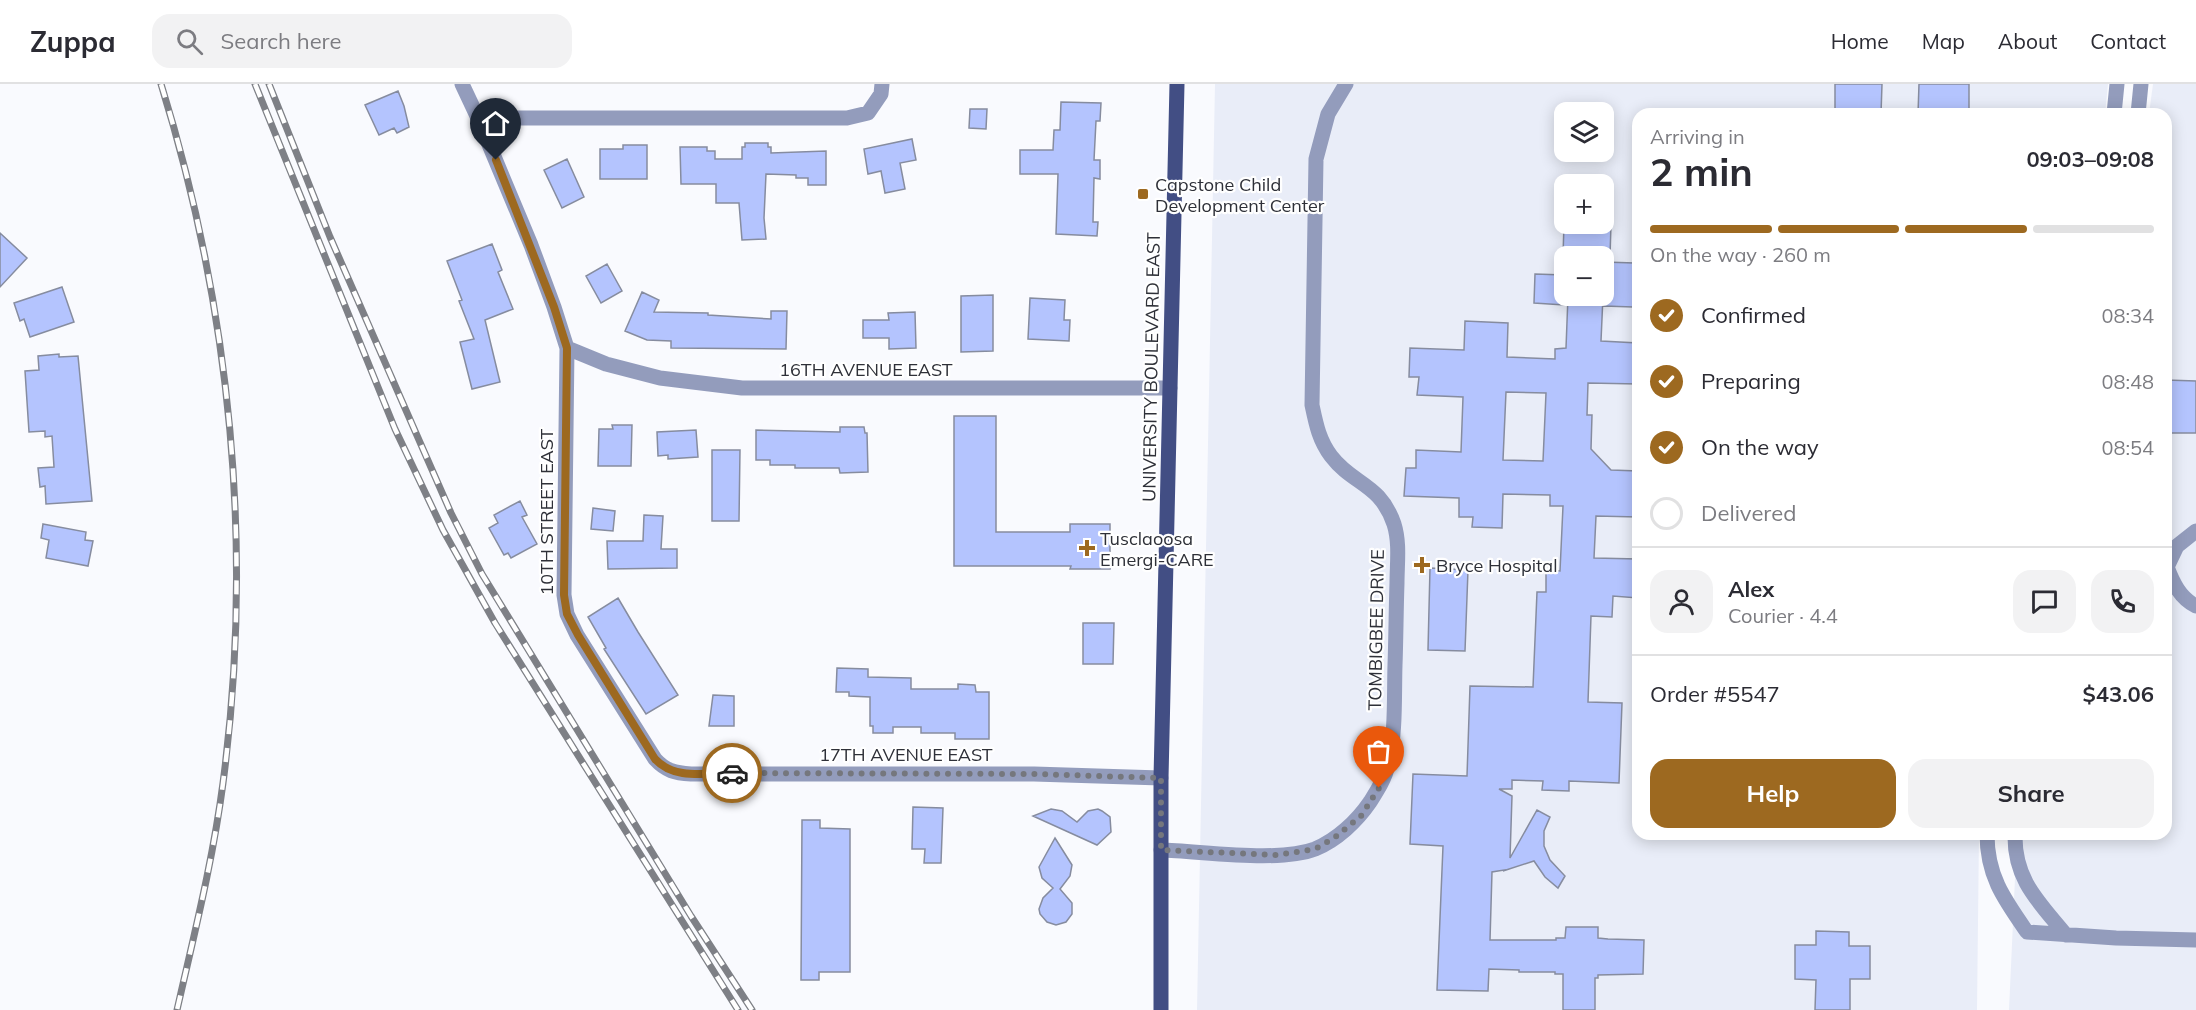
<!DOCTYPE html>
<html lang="en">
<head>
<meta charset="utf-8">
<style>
  :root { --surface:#fff; --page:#f2f2f3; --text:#2b2b33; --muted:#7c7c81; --line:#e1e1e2; --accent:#9d6920 }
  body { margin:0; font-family:Mulish,sans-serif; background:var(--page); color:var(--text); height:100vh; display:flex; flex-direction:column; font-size:22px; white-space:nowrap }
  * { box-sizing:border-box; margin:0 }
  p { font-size:20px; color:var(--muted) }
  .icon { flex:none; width:33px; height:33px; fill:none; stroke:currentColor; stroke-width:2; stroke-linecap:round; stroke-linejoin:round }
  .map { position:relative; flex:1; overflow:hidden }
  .side { position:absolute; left:1632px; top:24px; width:540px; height:732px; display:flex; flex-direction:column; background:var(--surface); border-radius:18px; box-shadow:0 3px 15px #0003 }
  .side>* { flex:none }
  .tools { position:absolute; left:1554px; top:18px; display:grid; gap:12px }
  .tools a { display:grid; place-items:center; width:60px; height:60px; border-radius:12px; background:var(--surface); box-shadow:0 3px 15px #0003; font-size:30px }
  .pin { position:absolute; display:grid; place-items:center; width:51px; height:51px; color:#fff; margin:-62px -26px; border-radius:50% 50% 50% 0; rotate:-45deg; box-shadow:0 0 6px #0007 }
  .pin .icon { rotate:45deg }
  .courier { position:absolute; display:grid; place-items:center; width:60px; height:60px; margin:-30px; border:4px solid #9d6920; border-radius:50%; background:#fff; color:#222; box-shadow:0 2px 8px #0007 }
  .head em { font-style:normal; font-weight:700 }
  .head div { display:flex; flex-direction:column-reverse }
  .head { display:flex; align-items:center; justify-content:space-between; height:102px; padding:0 18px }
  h1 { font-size:39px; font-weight:700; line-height:45px }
  .bar { display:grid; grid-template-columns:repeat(4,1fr); gap:9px 6px; align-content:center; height:72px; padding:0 18px }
  .bar i { height:8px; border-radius:4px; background:var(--line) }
  .bar .active { background:var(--accent) }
  .bar p { grid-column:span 4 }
  .line { display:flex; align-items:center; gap:15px; padding:0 18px; border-top:2px solid var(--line) }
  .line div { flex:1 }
  .round { display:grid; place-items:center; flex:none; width:63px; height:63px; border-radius:18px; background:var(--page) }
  ol { padding:0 18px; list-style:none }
  li { display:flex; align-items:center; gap:18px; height:66px }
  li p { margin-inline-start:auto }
  li .icon { padding:6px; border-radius:50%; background:var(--accent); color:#fff; stroke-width:4 }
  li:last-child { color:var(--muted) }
  li i { width:33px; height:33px; border:3px solid var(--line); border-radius:50% }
  .cta { display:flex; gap:12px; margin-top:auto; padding:12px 18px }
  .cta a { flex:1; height:69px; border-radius:18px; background:var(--accent); color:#fff; font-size:24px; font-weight:700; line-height:69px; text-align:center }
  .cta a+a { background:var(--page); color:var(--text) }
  header { display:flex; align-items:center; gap:36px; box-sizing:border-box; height:84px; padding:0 30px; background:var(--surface); border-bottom:2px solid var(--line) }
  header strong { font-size:28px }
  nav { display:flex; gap:33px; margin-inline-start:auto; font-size:21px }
  .search { width:420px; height:54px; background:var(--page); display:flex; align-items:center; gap:15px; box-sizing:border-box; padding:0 21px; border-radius:18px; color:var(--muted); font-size:22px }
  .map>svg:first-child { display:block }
  .built { fill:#e9edf8; fill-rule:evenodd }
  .building { fill:#b4c4fe; stroke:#868c9f; stroke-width:1.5; fill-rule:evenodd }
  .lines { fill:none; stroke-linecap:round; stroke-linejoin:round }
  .minor { stroke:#939cbc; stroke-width:15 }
  .major { stroke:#424e84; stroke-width:15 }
  .rail-casing { stroke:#7e8086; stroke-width:7 }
  .rail { stroke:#fff; stroke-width:4.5; stroke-dasharray:14; stroke-linecap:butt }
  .done { stroke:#75777d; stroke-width:6; stroke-dasharray:0 10.8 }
  .route { stroke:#9d6920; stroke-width:8 }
  .poi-dot { fill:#9d6920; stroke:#fff; stroke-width:2 }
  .labels { text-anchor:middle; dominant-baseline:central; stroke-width:4.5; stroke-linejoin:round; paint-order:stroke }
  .poi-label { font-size:18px; fill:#2e3038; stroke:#fff; text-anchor:start }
  .street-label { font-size:18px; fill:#2e3038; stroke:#fff }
</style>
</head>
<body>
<header>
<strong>Zuppa</strong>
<div class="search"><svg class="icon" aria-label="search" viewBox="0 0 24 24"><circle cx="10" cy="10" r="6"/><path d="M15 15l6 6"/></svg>Search here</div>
<nav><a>Home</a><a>Map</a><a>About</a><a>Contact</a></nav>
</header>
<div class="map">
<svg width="2196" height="926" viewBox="0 0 2196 926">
  <rect width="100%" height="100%" fill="#f9fafe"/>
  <path class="built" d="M1215,0H2108L2105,30H1638V750H1979L1977,926H1197ZM1564,28H1604V68H1564ZM1564,100H1604V140H1564ZM1564,172H1604V212H1564Z
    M2153,0H2196V926H2009L2017,750H2166V30H2149Z"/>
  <path class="building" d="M1835,0H1882L1881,30H1835Z
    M1919,0H1969V30H1918Z
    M398,7L404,22L409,43L397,49L394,44L379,51L365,21Z
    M1061,18L1101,19L1100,37H1096L1094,76H1100V95L1094,94L1093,138H1098L1097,152L1056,150L1058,90H1020V66H1053L1054,46H1060Z
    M970,25H987L986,45L969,44Z
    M912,55L916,76L900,79L905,105L885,109L881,87L868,90L864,65Z
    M745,59H768V63H771V69L826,67V101H808V94H796V91L766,90L764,134L766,155L742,156L739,119H716V100H681L680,63H707V67H715V75H742V63H745Z
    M623,61H647V95H600V65H623Z
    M567,75L584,113L562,124L544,86Z
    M1564,140H1611L1610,172H1563Z
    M0,149L27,174L0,203Z
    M492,160L502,186L498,188L513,225L485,236L500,298L472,305L460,258L474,255L459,217L462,216L447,177Z
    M1604,178L1634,179L1633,223L1604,222Z
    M607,180L622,207L601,219L586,192Z
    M1535,190L1564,191V221L1534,219Z
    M62,203L74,238L30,253L24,235L20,237L14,219Z
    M642,208L659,216L654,228L708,229V231L771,235V227H787L786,265L671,264V257L647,256L625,247Z
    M993,211V267L961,268V212Z
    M1568,212H1603L1601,257L1638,259V300L1588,299L1587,331H1592L1591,365L1611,386L1638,387V433L1596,432L1594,474L1638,475V514L1613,512L1612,533L1591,532L1588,618L1622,619L1619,699L1569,697V707L1542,706L1543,697L1512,696V705H1499L1512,712L1510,774L1537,726L1550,733L1544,747V762L1550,776L1565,792L1558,804L1545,793L1534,777L1503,787L1504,786L1492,788L1490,856H1556V854H1565L1566,843H1598V854L1608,855L1644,856L1643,890L1598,891V894H1595V926H1563V890H1555V888H1519V886L1489,885L1488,907L1437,906L1443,762L1410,760L1413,690L1467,692L1470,602L1533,603L1537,508H1546V486L1560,487L1563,422H1550V411L1503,410L1502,444L1472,443L1473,433H1459V414L1404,412L1406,384H1416V366L1461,368L1463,313L1417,311L1419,293H1409L1410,264L1464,266L1465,237L1508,239L1507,273L1555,275V265L1566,264ZM1506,308L1546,309L1543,377L1503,376Z
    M1030,214L1065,216L1064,236H1070L1069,257L1028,255Z
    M915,228L916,264L889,265V254H863V236H889L888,229Z
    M59,270V273L78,272L92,417L46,420L45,402L40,403L38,384L54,383L52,352L45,353V347L29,348L25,287L39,286L38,272Z
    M2166,296L2196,297V349H2166Z
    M954,332H996V448H1070V440H1110V485H1070L1071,482H954Z
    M612,341H632L631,382H598L599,345H613Z
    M840,343H864L865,349H867L868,388L840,389L839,384H795V381H770V376H756V346L840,348Z
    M696,346L698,373L668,375V371L658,372L657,348Z
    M712,366H740L739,437H712Z
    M520,417L527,431L522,433L537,460L511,474L508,469L504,471L489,444L498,439L494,431Z
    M593,424L615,427L613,447L591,445Z
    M644,431L663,432L661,465H677V484L608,485L607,457H643Z
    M43,440L86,448L85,456L93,457L88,482L46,474L49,456L41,454Z
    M1430,484L1468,486L1465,567L1428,566Z
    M618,514L638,548L678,611L646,630L604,565L606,564L588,533Z
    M1083,539H1114L1113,580H1083Z
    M837,584L868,585V593L911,594V605H958V600L975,601L976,608H989V655H955V649H921V643H893V649H873V642H870V613L849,612V608H836Z
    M713,611L734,612V642H709Z
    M913,723L943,724L941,779H924L925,765H912Z
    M1051,725L1062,727L1077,738L1088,727L1098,725L1102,727L1110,733L1111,748L1097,761L1033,732Z
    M802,736H820V744L850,745V888H819V896H801Z
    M1055,754L1072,781L1070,792L1060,805L1072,819V830L1066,838L1056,841L1047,838L1040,830L1039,825L1043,814L1053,804L1042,794L1039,783Z
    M1816,847L1849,848V862H1870V895H1850V926H1815L1816,896L1795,895V861H1816Z"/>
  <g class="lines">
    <path class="minor" d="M462,0L478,34L531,161L554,223L567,264L564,511L567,530L577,551L655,675C666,687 675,689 691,690H1034L1161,694
      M2114,30L2117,0
      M2138,30L2141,0
      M478,34H847L868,29L881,10L882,0
      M567,264L606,280L660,294L742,304H1170
      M2196,447L2177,462L2167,483C2173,499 2180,514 2196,522
      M1987,750C1987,792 2004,815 2027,848L2116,854L2196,856
      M2015,750C2014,796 2039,818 2066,851
      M1161,766C1202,767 1278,779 1315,765C1337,756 1357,737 1370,718C1377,707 1385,695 1388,681C1396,649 1394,614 1395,581C1396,554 1396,527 1397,499C1397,480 1400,459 1394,440C1380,399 1353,401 1331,372C1319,356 1316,340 1312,321L1316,75L1328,30L1346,0"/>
    <path class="major" d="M1161,926V694L1177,0"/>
    <g class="rail-casing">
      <path id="rail" d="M161,0C231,226 254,464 223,699C213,776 194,851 177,926
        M255,0L395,345L443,446L495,539L738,926
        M269,0L330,153L451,429L482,490L691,832L752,926"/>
    </g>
    <use href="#rail" class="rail"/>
  </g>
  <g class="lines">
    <path class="done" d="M732,689L1034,690L1161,694V766L1277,771L1315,765L1334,754L1361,732L1379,704"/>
    <path class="route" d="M496,76L554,223L567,264L564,511L567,530L578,551L655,675C674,696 705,689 732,689"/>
  </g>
  <g class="poi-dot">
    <rect x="1137" y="104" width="12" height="12" rx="3"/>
    <path d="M1084 455h6v6h6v6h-6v6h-6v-6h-6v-6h6z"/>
    <path d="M1419 472h6v6h6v6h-6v6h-6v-6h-6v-6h6z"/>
  </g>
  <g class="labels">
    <g class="poi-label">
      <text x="1155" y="100">Capstone Child<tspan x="1155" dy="21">Development Center</tspan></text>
      <text x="1100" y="454">Tusclaoosa<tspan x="1100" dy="21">Emergi-CARE</tspan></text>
      <text x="1436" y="481">Bryce Hospital</text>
    </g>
    <g class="street-label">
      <text transform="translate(1151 283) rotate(-89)">UNIVERSITY BOULEVARD EAST</text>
      <text x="866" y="285">16TH AVENUE EAST</text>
      <text transform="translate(546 428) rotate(-90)">10TH STREET EAST</text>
      <text transform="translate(1376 546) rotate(-89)">TOMBIGBEE DRIVE</text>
      <text x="906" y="670">17TH AVENUE EAST</text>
    </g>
  </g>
</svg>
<div class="tools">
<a><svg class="icon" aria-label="layers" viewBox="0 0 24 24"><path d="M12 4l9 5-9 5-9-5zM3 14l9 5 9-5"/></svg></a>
<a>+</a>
<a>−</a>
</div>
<div class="pin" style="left:1379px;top:704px;background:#ea580c"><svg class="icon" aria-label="bag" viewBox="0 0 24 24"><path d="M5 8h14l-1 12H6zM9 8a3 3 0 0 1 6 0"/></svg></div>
<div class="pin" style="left:496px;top:76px;background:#1f2937"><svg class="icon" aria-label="home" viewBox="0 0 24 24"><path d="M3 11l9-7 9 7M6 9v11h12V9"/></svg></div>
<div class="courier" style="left:732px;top:689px"><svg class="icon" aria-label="car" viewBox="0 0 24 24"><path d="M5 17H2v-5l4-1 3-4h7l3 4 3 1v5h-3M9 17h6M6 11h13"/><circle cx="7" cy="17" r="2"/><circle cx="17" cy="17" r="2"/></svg></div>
<section class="side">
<div class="head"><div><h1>2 min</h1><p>Arriving in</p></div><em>09:03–09:08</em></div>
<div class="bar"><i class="active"></i><i class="active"></i><i class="active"></i><i></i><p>On the way · 260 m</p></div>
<ol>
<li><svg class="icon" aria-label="check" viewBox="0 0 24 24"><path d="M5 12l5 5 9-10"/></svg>Confirmed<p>08:34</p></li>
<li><svg class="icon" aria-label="check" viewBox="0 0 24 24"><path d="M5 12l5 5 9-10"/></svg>Preparing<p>08:48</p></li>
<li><svg class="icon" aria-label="check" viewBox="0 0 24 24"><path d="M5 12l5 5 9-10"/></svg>On the way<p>08:54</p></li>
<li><i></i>Delivered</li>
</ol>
<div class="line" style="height:108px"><a class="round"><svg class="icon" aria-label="person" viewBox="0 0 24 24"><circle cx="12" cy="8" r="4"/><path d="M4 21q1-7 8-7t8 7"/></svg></a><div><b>Alex</b><p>Courier · 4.4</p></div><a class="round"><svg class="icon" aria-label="chat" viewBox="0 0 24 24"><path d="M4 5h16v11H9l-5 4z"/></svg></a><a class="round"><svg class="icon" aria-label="phone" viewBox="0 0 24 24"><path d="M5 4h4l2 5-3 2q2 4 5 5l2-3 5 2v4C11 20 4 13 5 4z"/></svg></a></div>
<div class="line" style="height:78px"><div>Order #5547</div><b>$43.06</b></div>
<div class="cta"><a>Help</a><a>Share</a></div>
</section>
</div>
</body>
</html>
